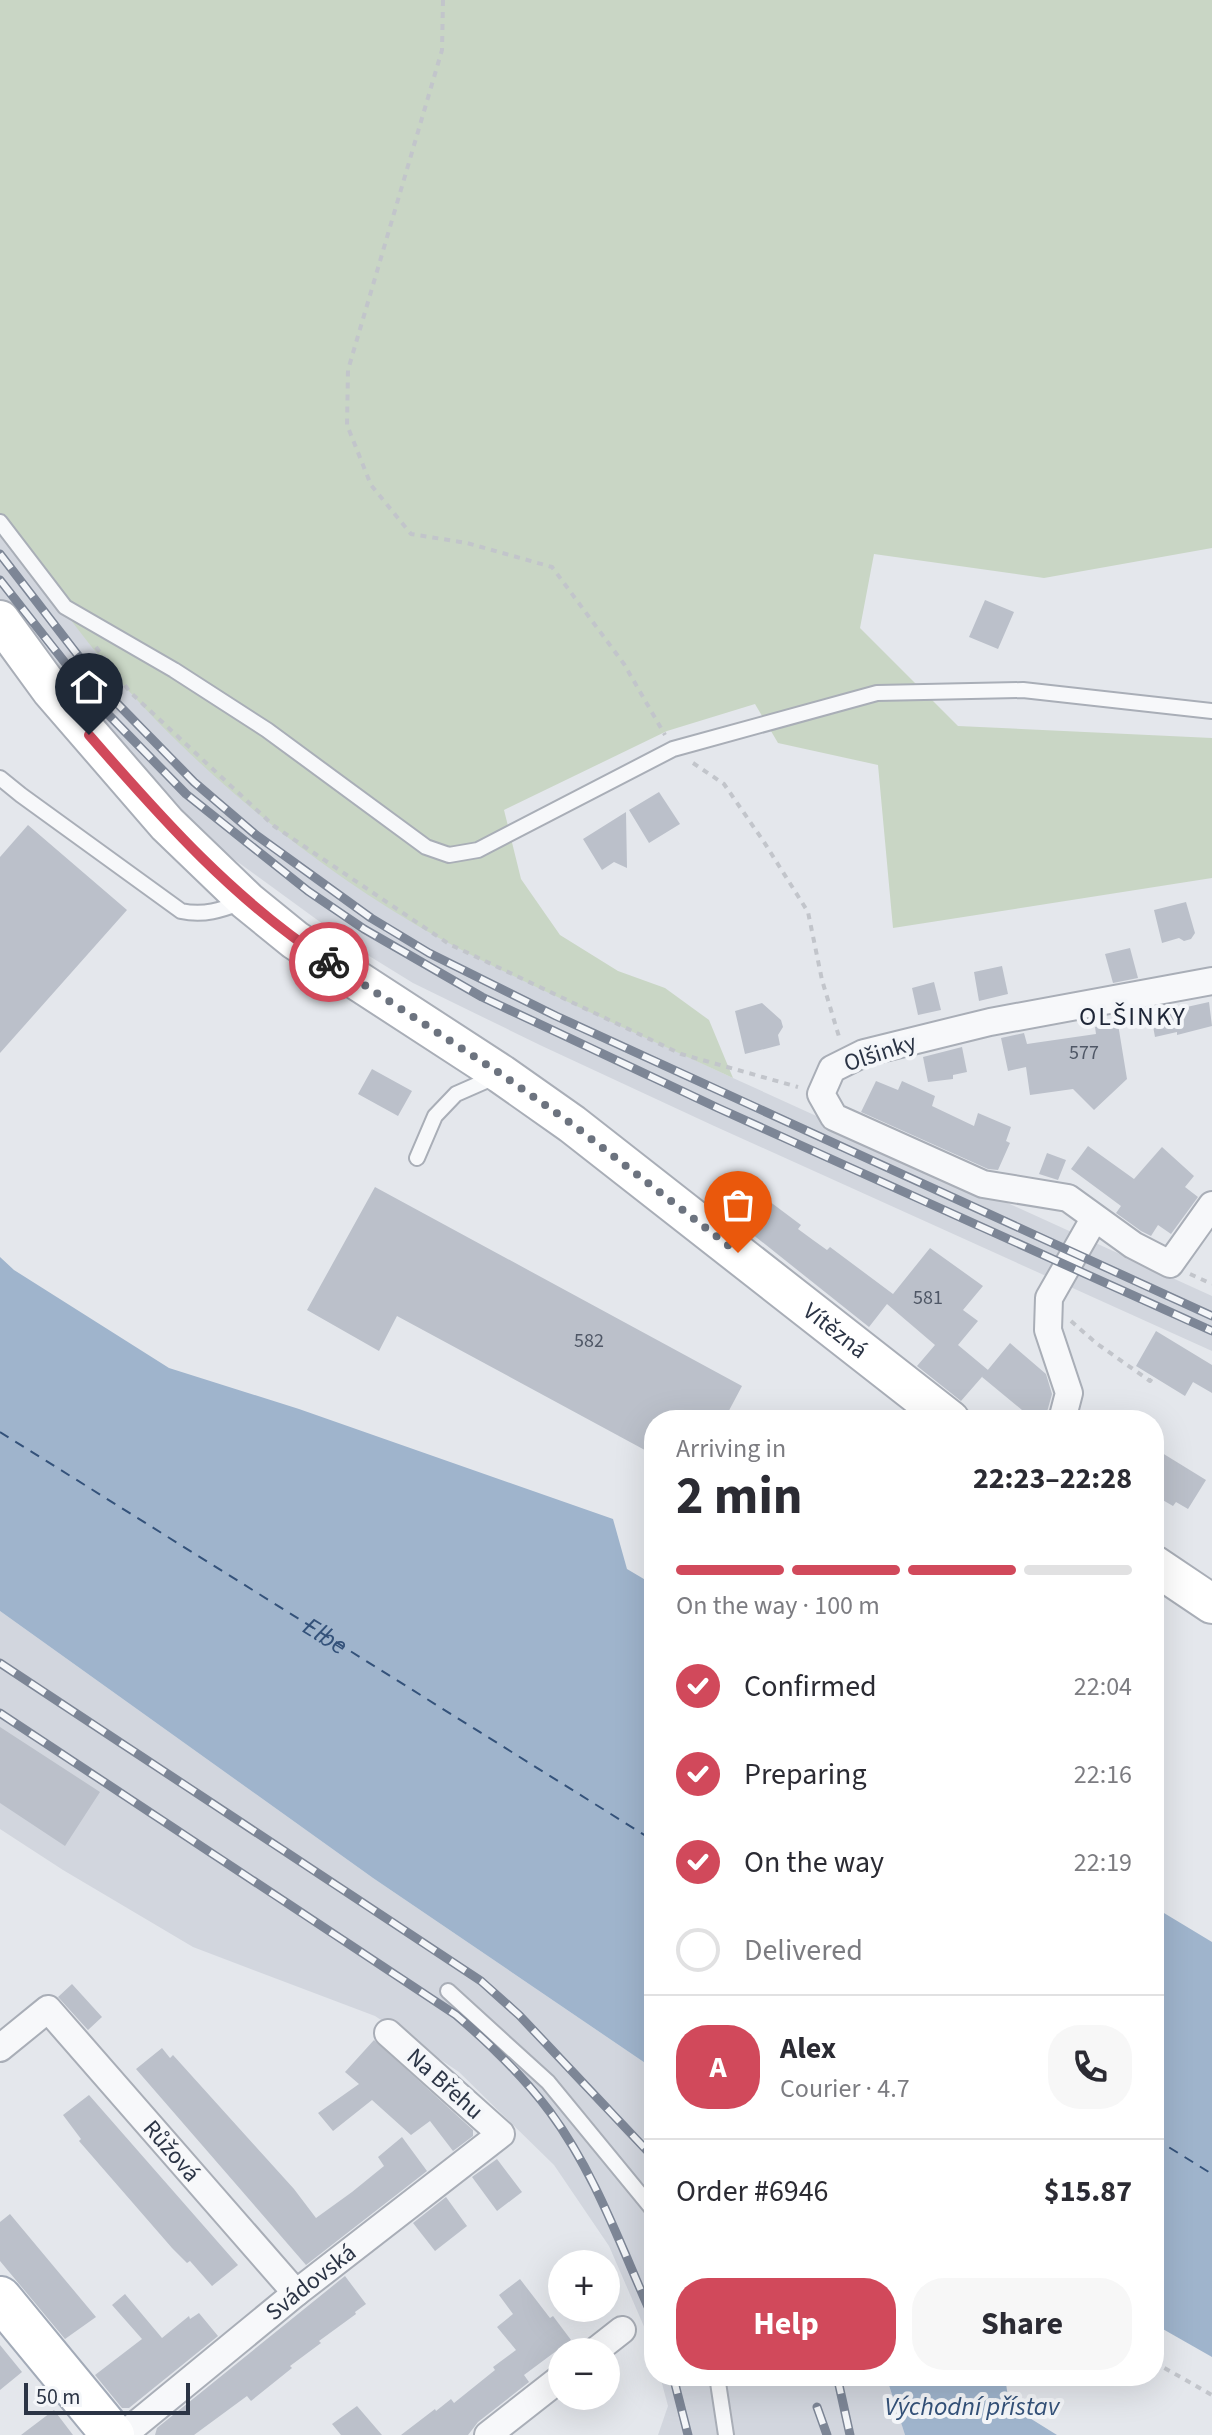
<!DOCTYPE html>
<html lang="en">
<head>
<meta charset="utf-8">
<style>
  :root { --surface:#fff; --page:#f7f7f7; --text:#2b2b33; --muted:#7c7c81; --line:#e1e1e2; --accent:#d1495b }
  body { margin:0; font-family:"Source Sans 3",sans-serif; background:var(--page); color:var(--text); height:100vh; display:flex; flex-direction:column; font-size:30px; white-space:nowrap }
  * { box-sizing:border-box; margin:0 }
  p { font-size:26px; color:var(--muted) }
  .icon { flex:none; width:44px; height:44px; fill:none; stroke:currentColor; stroke-width:2; stroke-linecap:round; stroke-linejoin:round }
  .map { position:relative; flex:1; overflow:hidden }
  .panel { position:absolute; left:644px; top:1410px; width:520px; height:976px; display:flex; flex-direction:column; background:var(--surface); border-radius:32px; box-shadow:0 8px 32px #0002 }
  .panel>* { flex:none }
  .fabs { position:absolute; left:548px; top:2250px; display:grid; gap:16px }
  .fabs a { display:grid; place-items:center; width:72px; height:72px; border-radius:50%; background:var(--surface); box-shadow:0 8px 32px #0002; font-size:40px }
  .scale { position:absolute; left:24px; bottom:20px; width:166px; box-sizing:border-box; padding-left:8px; border:4px solid #2b3445; border-top:0; font-size:22px; line-height:28px; white-space:nowrap; color:#2b3445; -webkit-text-stroke:6px #f4f6f9; paint-order:stroke }
  .pin { position:absolute; display:grid; place-items:center; width:68px; height:68px; color:#fff; margin:-82px -34px; border-radius:50% 50% 50% 0; rotate:-45deg; box-shadow:0 0 8px #0007 }
  .pin .icon { rotate:45deg }
  .courier { position:absolute; display:grid; place-items:center; width:80px; height:80px; margin:-40px; border:6px solid #d1495b; border-radius:50%; background:#fff; color:#222; box-shadow:0 2px 10px #0007 }
  .headline em { font-style:normal; font-weight:700 }
  .headline div { display:flex; flex-direction:column-reverse }
  .headline { display:flex; align-items:center; justify-content:space-between; height:136px; padding:0 32px }
  h1 { font-size:52px; font-weight:700; line-height:60px }
  .bar { display:grid; grid-template-columns:repeat(4,1fr); gap:12px 8px; align-content:center; height:96px; padding:0 32px }
  .bar i { height:10px; border-radius:6px; background:var(--line) }
  .bar .current { background:var(--accent) }
  .bar p { grid-column:span 4 }
  .line { display:flex; align-items:center; gap:20px; padding:0 32px; border-top:2px solid var(--line) }
  .line div { flex:1 }
  .round { display:grid; place-items:center; flex:none; width:84px; height:84px; border-radius:32px; background:var(--page) }
  ol { padding:0 32px; list-style:none }
  li { display:flex; align-items:center; gap:24px; height:88px }
  li p { margin-inline-start:auto }
  li .icon { padding:8px; border-radius:50%; background:var(--accent); color:#fff; stroke-width:4 }
  li:last-child { color:var(--muted) }
  li i { width:44px; height:44px; border:4px solid var(--line); border-radius:50% }
  .primary-button { display:flex; gap:16px; margin-top:auto; padding:16px 32px }
  .primary-button a { flex:1; height:92px; border-radius:32px; background:var(--accent); color:#fff; font-size:32px; font-weight:700; line-height:92px; text-align:center }
  .primary-button a+a { background:var(--page); color:var(--text) }
  .map>svg:first-child { display:block }
  .built { fill:#d2d6de }
  .green { fill:#c9d6c5 }
  .water { fill:#9fb4cc }
  .lines { fill:none; stroke-linecap:round; stroke-linejoin:round }
  .ferry { stroke:#34527a; stroke-width:2; stroke-dasharray:10 8; stroke-linecap:butt }
  .building { fill:#bbc0ca }
  .lane-casing { stroke:#a9aeb7; stroke-width:18 }
  .street-casing { stroke:#a9aeb7; stroke-width:30 }
  .secondary-casing { stroke:#a9aeb7; stroke-width:42 }
  .primary-casing { stroke:#a3abb8; stroke-width:46 }
  .path { stroke:#c2c5cb; stroke-width:4; stroke-dasharray:6 6; stroke-linecap:butt }
  .lane { stroke:#f7f8fa; stroke-width:14 }
  .street { stroke:#f7f8fa; stroke-width:26 }
  .secondary { stroke:#fff; stroke-width:38 }
  .primary { stroke:#fff; stroke-width:42 }
  .rail-casing { stroke:#7d8696; stroke-width:9 }
  .rail { stroke:#f4f6f9; stroke-width:6; stroke-dasharray:18; stroke-linecap:butt }
  .done { stroke:#6c737f; stroke-width:8; stroke-dasharray:0 14.4 }
  .route { stroke:#d1495b; stroke-width:10 }
  .labels { text-anchor:middle; dominant-baseline:central; stroke-width:8; stroke-linejoin:round; paint-order:stroke }
  .number-label { font-size:20px; fill:#4f5766 }
  .street-label { font-size:24px; fill:#2b3445; stroke:#f4f6f9 }
  .neighbourhood-label { font-size:26px; letter-spacing:2px; fill:#1d2536; stroke:#f4f6f9 }
  .water-label { font-size:26px; font-style:italic; fill:#34527a; stroke:#f4f6f9 }
</style>
</head>
<body>
<div class="map">
<svg width="1212" height="2435" viewBox="0 0 1212 2435">
  <rect width="100%" height="100%" fill="#e4e7ec"/>
  <path class="built" d="M0,522L121,681L207,768L267,820L328,866L495,966L733,1078L1212,1296V1351L712,1125L542,1046L413,983L353,946L235,860L171,806L0,611Z
    M0,1611L373,1878L654,2069V2356L649,2338L609,2246L554,2165L459,2072L375,2016L193,1947L63,1870L0,1829Z
    M660,2376H886L905,2435H658L668,2406Z"/>
  <path class="green" d="M0,0H1212V548L1044,578L874,554L860,628L958,726L1212,738V878L893,928L878,765L778,743L755,704L667,731L504,810L521,879L560,935L618,971L665,988L709,1020L733,1078C635,1032 534,989 439,938C325,875 206,779 120,681C77,631 38,576 0,522Z"/>
  <path class="water" d="M0,1257L14,1270L169,1368L299,1409L613,1519L627,1569L654,1585V2069L373,1878L0,1611Z
    M1154,1907L1212,1942V2357L1154,2324Z
    M886,2376H1005L1009,2405L1057,2435H905Z"/>
  <g class="lines">
    <g class="ferry">
      <path id="s1" d="M0,1432L654,1841"/>
      <path d="M1154,2138L1212,2174"/>
    </g>
  </g>
  <path class="building" d="M985,600L1014,612L998,649L969,637Z
    M659,792L680,824L649,843L629,810Z
    M626,812L627,868L614,862L602,870L583,839Z
    M28,825L127,910L0,1053V857Z
    M1186,902L1195,933L1191,939L1184,941L1179,938L1162,943L1154,910Z
    M1130,948L1138,978L1113,983L1105,954Z
    M1002,966L1008,994L979,1001L974,972Z
    M934,982L941,1010L918,1015L912,988Z
    M1209,1002L1212,1026L1177,1035V1032L1155,1037L1151,1015Z
    M762,1003L781,1020L783,1027L778,1035L780,1045L745,1054L735,1011Z
    M1118,1024L1127,1079L1094,1110L1073,1089L1030,1095L1026,1067L1008,1071L1001,1038L1024,1033L1027,1044L1096,1034L1095,1027Z
    M962,1047L967,1072L953,1075V1079L928,1082L923,1057Z
    M372,1069L412,1091L398,1116L358,1094Z
    M876,1081L898,1090L902,1081L935,1096L932,1106L974,1126L978,1113L1011,1127L1006,1141L1010,1143L998,1170L988,1169L861,1112Z
    M1088,1146L1134,1179L1162,1147L1194,1176L1185,1187L1198,1197L1171,1234L1158,1225L1151,1236L1141,1231L1116,1213L1121,1206L1071,1169Z
    M1047,1153L1066,1160L1058,1180L1039,1174Z
    M375,1187L742,1386L724,1420H654V1455L397,1316L379,1351L307,1310Z
    M751,1192L763,1201L765,1198L801,1225L798,1229L813,1240L827,1250L830,1247L893,1294L930,1248L983,1286L963,1310L978,1321L958,1345L988,1370L961,1401L917,1366L935,1345L887,1304L869,1327L732,1218Z
    M1156,1331L1212,1365V1393L1193,1382L1185,1396L1136,1366Z
    M1010,1343L1046,1374L1052,1394L1047,1412L1041,1420H1034L982,1377Z
    M1154,1448L1206,1480L1188,1509L1176,1502L1173,1506L1154,1495Z
    M0,1727L100,1792L65,1846L0,1803Z
    M72,1984L102,2017L88,2030L58,1997Z
    M374,2040L473,2130V2136L453,2151L430,2121L411,2135L372,2100L333,2131L318,2113L359,2084L345,2072Z
    M162,2048L170,2058L173,2055L294,2189L316,2218L352,2192L384,2166L378,2157L402,2137L427,2171L306,2265L136,2069Z
    M89,2095L238,2265L212,2286L190,2261L187,2263L172,2248L79,2141L81,2139L63,2115Z
    M497,2159L522,2192L497,2211L472,2177Z
    M446,2197L467,2226L435,2251L413,2223Z
    M10,2214L96,2317L65,2339L0,2261V2222Z
    M345,2276L366,2304L355,2312L356,2314L319,2341L321,2343L290,2366L292,2368L251,2401L247,2396L194,2435H155L157,2428Z
    M520,2279L550,2318L553,2316L571,2340L524,2375L529,2382L478,2422L468,2435H401L435,2409L436,2411L451,2399L454,2403L495,2370L493,2367L516,2350L497,2327L513,2314L499,2295Z
    M125,2294L162,2338L189,2316L190,2319L199,2313L218,2336L129,2408H122L95,2375L142,2339L112,2305Z
    M0,2345L22,2372L0,2390Z
    M357,2406L382,2435H341L332,2424Z
    M54,2410L73,2435H21Z"/>
  <g class="lines">
    <g class="lane-casing">
      <path id="lane" d="M0,522L65,607L174,670L267,730L426,847L449,855L478,850L673,749L877,693L1023,690L1212,711
        M0,778L21,795L181,911C204,916 221,910 243,902
        M417,1158L435,1116L456,1094L497,1076
        M448,1991L548,2082L654,2211
        M717,2376L726,2435"/>
    </g>
    <g class="street-casing">
      <g id="street">
        <path d="M1212,981L990,1022L864,1053L832,1069L821,1094L834,1117L983,1184L1068,1198L1133,1245L1170,1264L1212,1205"/>
        <path d="M1062,1420L1069,1393L1048,1330L1049,1298L1094,1219"/>
        <path id="s2" d="M0,2048L48,2009L296,2293"/>
        <path d="M594,2352L622,2330"/>
        <path id="s3" d="M123,2435L296,2293L501,2134L388,2033"/>
        <path d="M488,2435L562,2377"/>
      </g>
    </g>
    <g class="secondary-casing">
      <g id="secondary">
        <path id="s4" d="M0,620L51,690L167,824L247,901L295,940L501,1074L572,1124L950,1420"/>
        <path d="M1154,1565L1212,1604"/>
      </g>
    </g>
    <g class="primary-casing">
      <path id="primary" d="M0,2298L113,2435"/>
    </g>
    <path class="path" d="M443,0L442,50L348,370L347,425L371,485L411,534L467,543L552,567L624,664L665,735
      M96,647L130,692L274,826L449,944L681,1054L798,1087
      M693,763L724,784L764,842L808,912L822,980L840,1040
      M1190,1274L1212,1284
      M1071,1321L1096,1343L1150,1381L1153,1377
      M1154,2362L1212,2395"/>
    <use href="#lane" class="lane"/>
    <use href="#street" class="street"/>
    <use href="#secondary" class="secondary"/>
    <use href="#primary" class="primary"/>
    <g class="rail-casing">
      <path id="rail" d="M0,554L107,693L194,782L256,835L371,918L429,953L556,1016L1212,1316
        M0,580L96,702L186,794L308,891L364,929L482,997L718,1108L1212,1331
        M0,1663L481,1981L519,2015L654,2158
        M0,1713L456,2015C490,2044 523,2076 550,2112C596,2174 622,2250 654,2320
        M673,2376L688,2435
        M837,2376L850,2435
        M817,2407L827,2435"/>
    </g>
    <use href="#rail" class="rail"/>
  </g>
  <g class="lines">
    <path class="done" d="M329,962L501,1074L572,1124L738,1253"/>
    <path class="route" d="M89,735C162,819 235,901 329,962"/>
  </g>
  <g class="labels">
    <g class="number-label">
      <text x="1084" y="1053">577</text>
      <text x="928" y="1298">581</text>
      <text x="589" y="1341">582</text>
    </g>
    <g class="street-label">
      <text transform="translate(880 1053) rotate(-18)">Olšinky</text>
      <text stroke="none"><textPath href="#s4" startOffset="1104">Vítězná</textPath></text>
      <text transform="translate(445 2084) rotate(42)">Na Břehu</text>
      <text stroke="none"><textPath href="#s2" startOffset="250">Růžová</textPath></text>
      <text stroke="none"><textPath href="#s3" startOffset="242">Svádovská</textPath></text>
    </g>
    <g class="neighbourhood-label">
      <text x="1133" y="1016">OLŠINKY</text>
    </g>
    <g class="water-label">
      <text stroke="none"><textPath href="#s1" startOffset="384">Elbe</textPath></text>
      <text x="972" y="2406">Východní přístav</text>
    </g>
  </g>
</svg>
<div class="fabs">
<a>+</a>
<a>−</a>
</div>
<div class="scale">50 m</div>
<div class="pin" style="left:738px;top:1253px;background:#ea580c"><svg class="icon" aria-label="bag" viewBox="0 0 24 24"><path d="M5 8h14l-1 12H6zM9 8a3 3 0 0 1 6 0"/></svg></div>
<div class="pin" style="left:89px;top:735px;background:#1f2937"><svg class="icon" aria-label="home" viewBox="0 0 24 24"><path d="M3 11l9-7 9 7M6 9v11h12V9"/></svg></div>
<div class="courier" style="left:329px;top:962px"><svg class="icon" aria-label="bike" viewBox="0 0 24 24"><circle cx="6" cy="16" r="4"/><circle cx="18" cy="16" r="4"/><path d="M6 16l4-8h5l3 8M10 8l3 8H6M13 5h3"/></svg></div>
<section class="panel">
<div class="headline"><div><h1>2 min</h1><p>Arriving in</p></div><em>22:23–22:28</em></div>
<div class="bar"><i class="current"></i><i class="current"></i><i class="current"></i><i></i><p>On the way · 100 m</p></div>
<ol>
<li><svg class="icon" aria-label="check" viewBox="0 0 24 24"><path d="M5 12l5 5 9-10"/></svg>Confirmed<p>22:04</p></li>
<li><svg class="icon" aria-label="check" viewBox="0 0 24 24"><path d="M5 12l5 5 9-10"/></svg>Preparing<p>22:16</p></li>
<li><svg class="icon" aria-label="check" viewBox="0 0 24 24"><path d="M5 12l5 5 9-10"/></svg>On the way<p>22:19</p></li>
<li><i></i>Delivered</li>
</ol>
<div class="line" style="height:144px"><b class="round" style="background:var(--accent);color:#fff">A</b><div><b>Alex</b><p>Courier · 4.7</p></div><a class="round"><svg class="icon" aria-label="phone" viewBox="0 0 24 24"><path d="M5 4h4l2 5-3 2q2 4 5 5l2-3 5 2v4C11 20 4 13 5 4z"/></svg></a></div>
<div class="line" style="height:104px"><div>Order #6946</div><b>$15.87</b></div>
<div class="primary-button"><a>Help</a><a>Share</a></div>
</section>
</div>
</body>
</html>
